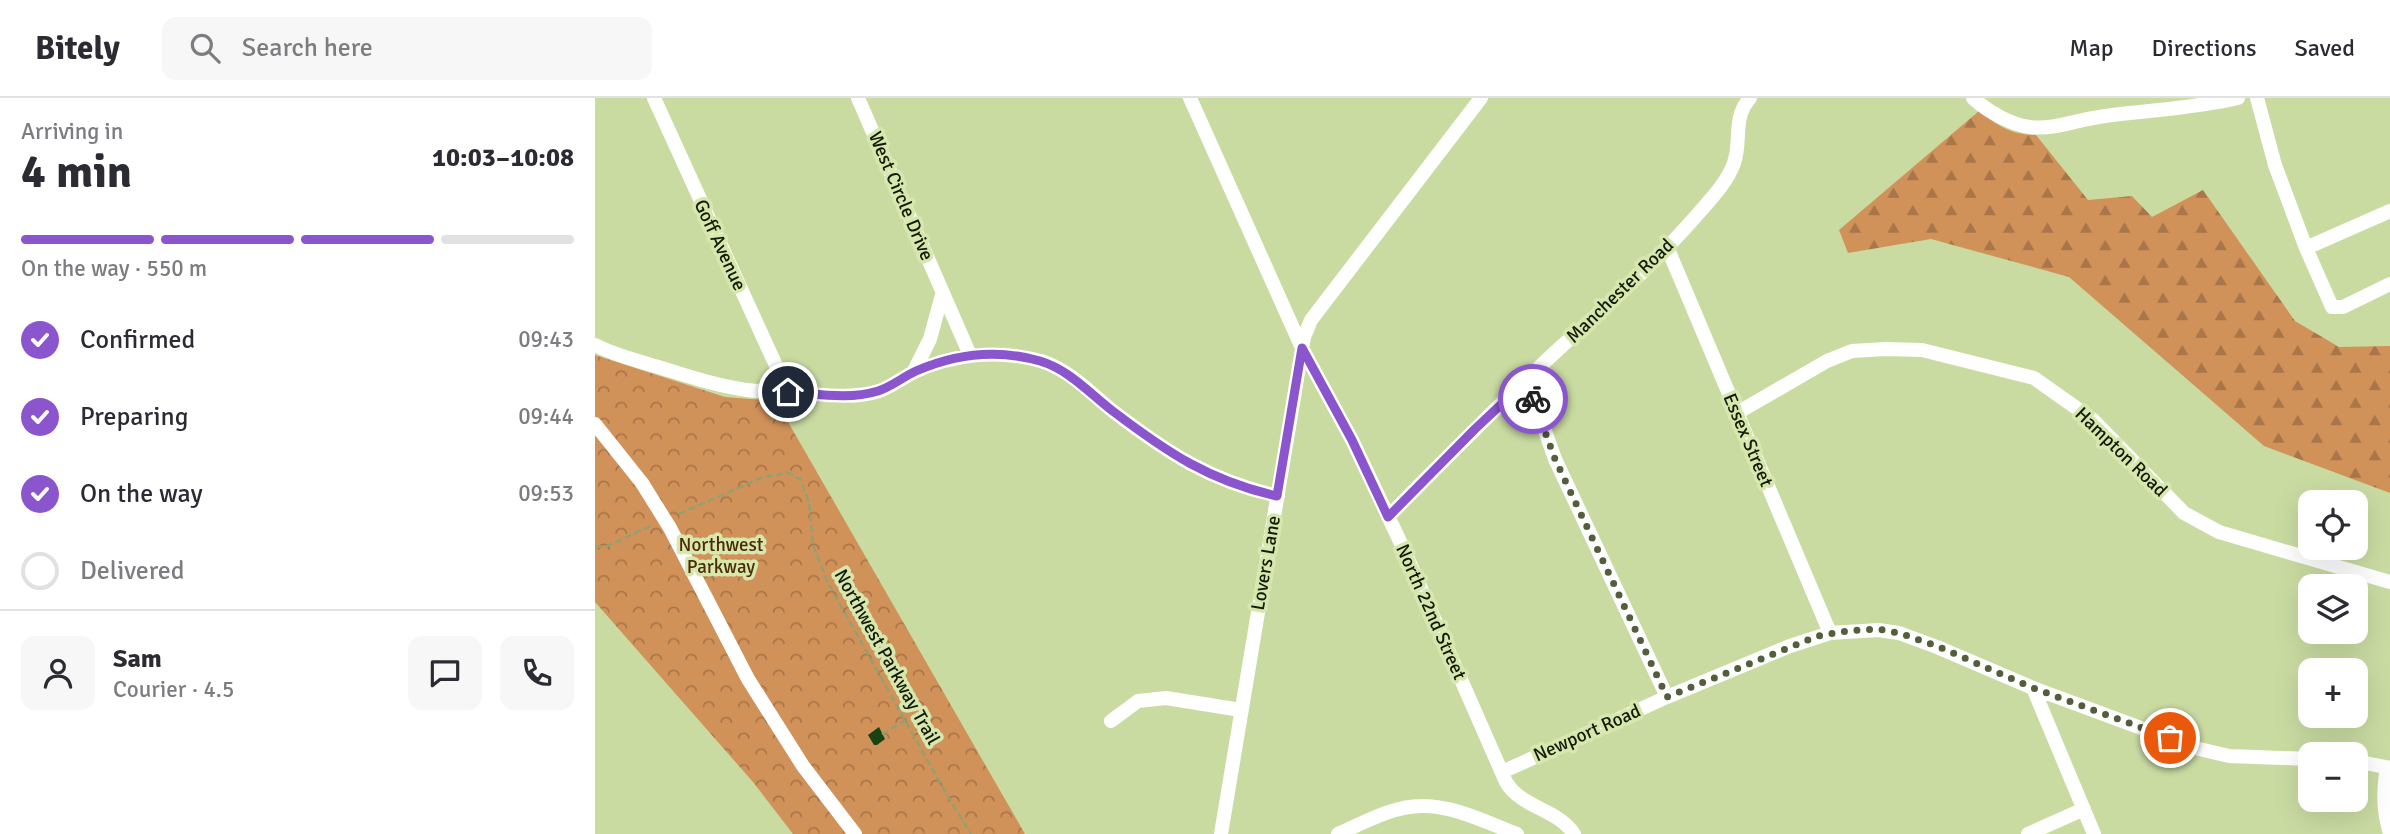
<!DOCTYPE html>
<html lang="en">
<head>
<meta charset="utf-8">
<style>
  :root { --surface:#fff; --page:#f7f7f7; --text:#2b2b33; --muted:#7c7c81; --line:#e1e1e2; --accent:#8b55cd }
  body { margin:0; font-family:Signika,sans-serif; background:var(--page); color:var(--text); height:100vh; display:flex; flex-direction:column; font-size:26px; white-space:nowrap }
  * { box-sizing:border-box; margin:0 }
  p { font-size:23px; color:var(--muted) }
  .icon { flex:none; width:38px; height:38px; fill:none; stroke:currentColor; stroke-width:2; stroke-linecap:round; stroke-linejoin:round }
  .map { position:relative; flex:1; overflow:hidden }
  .panel { display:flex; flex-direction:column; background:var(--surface); width:595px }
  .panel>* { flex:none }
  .buttons { position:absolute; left:1703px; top:392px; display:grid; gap:14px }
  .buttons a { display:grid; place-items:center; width:70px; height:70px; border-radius:14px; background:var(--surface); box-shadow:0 7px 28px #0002; font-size:35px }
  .pin { position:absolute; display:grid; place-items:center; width:60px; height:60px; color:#fff; margin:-30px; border:4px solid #fff; border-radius:50%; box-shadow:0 2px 7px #0007 }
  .courier { position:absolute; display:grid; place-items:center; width:70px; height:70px; margin:-35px; border:5px solid #8b55cd; border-radius:50%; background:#fff; color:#222; box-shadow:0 2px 9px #0007 }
  .headline em { font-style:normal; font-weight:700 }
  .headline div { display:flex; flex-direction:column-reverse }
  .headline { display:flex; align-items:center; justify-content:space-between; height:119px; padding:0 21px }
  h1 { font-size:46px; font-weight:700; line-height:52px }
  .bar { display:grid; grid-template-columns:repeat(4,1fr); gap:10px 7px; align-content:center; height:84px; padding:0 21px }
  .bar i { height:9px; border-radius:5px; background:var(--line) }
  .bar .selected { background:var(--accent) }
  .bar p { grid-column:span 4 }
  .line { display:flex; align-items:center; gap:18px; padding:0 21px; border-top:2px solid var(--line) }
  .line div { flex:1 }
  .round { display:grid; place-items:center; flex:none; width:74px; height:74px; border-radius:14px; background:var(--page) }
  ol { padding:0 21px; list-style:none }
  li { display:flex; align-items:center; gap:21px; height:77px }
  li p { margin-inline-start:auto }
  li .icon { padding:7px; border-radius:50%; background:var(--accent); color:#fff; stroke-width:4 }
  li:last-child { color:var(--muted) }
  li i { width:38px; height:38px; border:4px solid var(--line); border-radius:50% }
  header { display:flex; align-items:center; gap:42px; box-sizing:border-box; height:98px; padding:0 35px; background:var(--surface); border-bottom:2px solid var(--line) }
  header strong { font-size:33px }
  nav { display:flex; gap:38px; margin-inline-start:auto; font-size:24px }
  .search { width:490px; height:63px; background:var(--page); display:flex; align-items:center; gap:18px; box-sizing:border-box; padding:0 24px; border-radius:14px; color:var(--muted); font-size:26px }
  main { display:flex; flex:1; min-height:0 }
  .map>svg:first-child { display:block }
  .forest { fill:url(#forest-firs) }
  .park { fill:url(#park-crowns) }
  .building { fill:#174212 }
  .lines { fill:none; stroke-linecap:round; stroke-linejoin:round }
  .path { stroke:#92a072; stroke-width:2.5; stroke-dasharray:7 3.5; stroke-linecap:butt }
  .minor { stroke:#fff; stroke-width:14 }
  .done { stroke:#545e3c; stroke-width:7; stroke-dasharray:0 12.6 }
  .route { stroke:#8b55cd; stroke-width:9 }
  .labels { text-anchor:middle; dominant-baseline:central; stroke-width:7; stroke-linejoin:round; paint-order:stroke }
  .street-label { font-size:19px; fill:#141a05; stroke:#d7e8af }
  .park-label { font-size:19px; fill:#4d2a03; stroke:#d7e8af }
</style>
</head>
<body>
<header>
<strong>Bitely</strong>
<div class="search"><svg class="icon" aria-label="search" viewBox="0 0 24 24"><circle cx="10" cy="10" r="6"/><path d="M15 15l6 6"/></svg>Search here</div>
<nav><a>Map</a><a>Directions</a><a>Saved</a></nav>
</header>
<main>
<section class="panel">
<div class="headline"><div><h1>4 min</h1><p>Arriving in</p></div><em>10:03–10:08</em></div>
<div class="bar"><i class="selected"></i><i class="selected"></i><i class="selected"></i><i></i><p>On the way · 550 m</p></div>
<ol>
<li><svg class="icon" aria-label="check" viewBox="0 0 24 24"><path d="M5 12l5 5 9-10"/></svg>Confirmed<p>09:43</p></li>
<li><svg class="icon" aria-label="check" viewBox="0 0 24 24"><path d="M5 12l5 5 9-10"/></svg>Preparing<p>09:44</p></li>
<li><svg class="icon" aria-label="check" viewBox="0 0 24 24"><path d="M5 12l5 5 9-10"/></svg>On the way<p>09:53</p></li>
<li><i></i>Delivered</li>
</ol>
<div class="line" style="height:126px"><a class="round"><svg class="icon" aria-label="person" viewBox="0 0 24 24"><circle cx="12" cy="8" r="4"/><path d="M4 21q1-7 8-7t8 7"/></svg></a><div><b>Sam</b><p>Courier · 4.5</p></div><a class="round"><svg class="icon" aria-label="chat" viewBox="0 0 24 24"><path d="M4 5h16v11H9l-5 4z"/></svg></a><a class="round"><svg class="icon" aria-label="phone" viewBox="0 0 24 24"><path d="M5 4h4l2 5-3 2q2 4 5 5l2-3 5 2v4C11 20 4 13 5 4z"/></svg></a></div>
</section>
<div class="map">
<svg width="1795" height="736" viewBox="0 0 1795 736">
  <defs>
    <pattern id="forest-firs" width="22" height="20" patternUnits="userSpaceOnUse" patternTransform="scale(1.75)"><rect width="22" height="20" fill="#d1925a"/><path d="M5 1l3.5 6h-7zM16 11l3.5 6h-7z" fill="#a87648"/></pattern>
    <pattern id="park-crowns" width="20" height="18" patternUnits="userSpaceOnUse" patternTransform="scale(1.75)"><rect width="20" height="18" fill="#d1925a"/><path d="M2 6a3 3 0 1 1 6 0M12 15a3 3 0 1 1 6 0" fill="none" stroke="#a87648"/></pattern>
  </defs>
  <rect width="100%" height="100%" fill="#cadba2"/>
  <path class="forest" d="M1384,13C1403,28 1417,37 1441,37L1493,102L1537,98L1557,119L1608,92L1700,223L1744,249L1795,248V395L1669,348L1474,179L1336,141L1253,155L1244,132Z"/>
  <path class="park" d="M0,257L130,299L181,303L430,736H198L158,684L0,504Z"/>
  <path class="building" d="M284,629L290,641L282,647H279L273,637Z"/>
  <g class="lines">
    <path class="path" d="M84,416L168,379L194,375L205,381L214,404L218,447L233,485L348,690L376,736
      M0,449L12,448L58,427
      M287,636L311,622"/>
    <path class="minor" d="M59,0L193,294
      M263,0L375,257
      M595,0L707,250L757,342L810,454L911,684C926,710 963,711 979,736
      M1378,0C1392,13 1416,27 1435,29C1459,32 1481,22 1504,19C1550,12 1597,11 1643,0
      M1662,0L1680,67L1711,150L1737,209H1748L1795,186
      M1072,149L1235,535
      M1711,150L1795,113
      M0,247C19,257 40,262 60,268C90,277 121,288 152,292C170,294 188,294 205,295C231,297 259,301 284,293C295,289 306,281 317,275C356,256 403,251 446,263C475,272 496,296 519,314C573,355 615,383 683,398
      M318,275L335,241L347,197
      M932,282L960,361L1072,599
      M1142,315L1232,263L1257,253L1290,251L1327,252L1439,280L1497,321L1589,415L1624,434L1795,484
      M0,326L47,385L75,430L153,581L208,668L260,736
      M793,419C850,361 908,302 968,247C1015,206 1061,164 1102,117C1115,102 1132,85 1139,65C1147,42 1137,20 1155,0
      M1438,590L1499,736
      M516,623L543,603L571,600L646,612
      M1760,663L1795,670
      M1792,670C1788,693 1788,712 1795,736
      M907,674L1072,599L1195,548L1235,535L1283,532L1304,535L1342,549L1438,590L1600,650L1634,658L1715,661
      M626,736L709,239L716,222L886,0
      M743,736C768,725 798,708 826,708C858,707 893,725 922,736
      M1433,736L1489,711"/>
  </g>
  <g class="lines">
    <path class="done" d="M938,301L960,361L1072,599L1223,538L1252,533L1283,531L1304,535L1342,548L1438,590L1575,640"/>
    <path class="route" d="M193,294C223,296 254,302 283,293C296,289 308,279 321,273C360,256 403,251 445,263C475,272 495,296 519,314C573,355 615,383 682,398L707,250L757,342L793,419L880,331L932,282L938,301"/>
  </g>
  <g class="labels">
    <g class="street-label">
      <text transform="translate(306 98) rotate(67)">West Circle Drive</text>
      <text transform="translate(125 147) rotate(65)">Goff Avenue</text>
      <text transform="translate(1025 193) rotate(-44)">Manchester Road</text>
      <text transform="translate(1153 342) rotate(67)">Essex Street</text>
      <text transform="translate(1526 354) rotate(44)">Hampton Road</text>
      <text transform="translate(671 465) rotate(-80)">Lovers Lane</text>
      <text transform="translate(836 514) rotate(66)">North 22nd Street</text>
      <text transform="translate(292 559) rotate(61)">Northwest Parkway Trail</text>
      <text transform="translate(992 635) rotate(-24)">Newport Road</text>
    </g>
    <g class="park-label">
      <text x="126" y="447">Northwest<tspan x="126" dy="22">Parkway</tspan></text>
    </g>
  </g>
</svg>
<div class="buttons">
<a><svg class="icon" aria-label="locate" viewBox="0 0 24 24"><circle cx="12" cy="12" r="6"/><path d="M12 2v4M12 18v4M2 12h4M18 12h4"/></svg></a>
<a><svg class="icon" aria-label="layers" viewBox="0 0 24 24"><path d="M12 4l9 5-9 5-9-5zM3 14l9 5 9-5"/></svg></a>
<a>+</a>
<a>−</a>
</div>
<div class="pin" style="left:1575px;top:640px;background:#ea580c"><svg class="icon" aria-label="bag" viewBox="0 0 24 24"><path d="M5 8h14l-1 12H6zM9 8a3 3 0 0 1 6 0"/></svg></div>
<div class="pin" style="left:193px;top:294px;background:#1f2937"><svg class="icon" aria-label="home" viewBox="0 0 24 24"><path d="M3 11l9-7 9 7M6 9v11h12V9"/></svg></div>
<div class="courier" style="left:938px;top:301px"><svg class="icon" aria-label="bike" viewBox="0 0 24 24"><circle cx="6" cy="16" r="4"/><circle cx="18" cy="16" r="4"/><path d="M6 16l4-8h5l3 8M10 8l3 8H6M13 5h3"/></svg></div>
</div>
</main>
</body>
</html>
